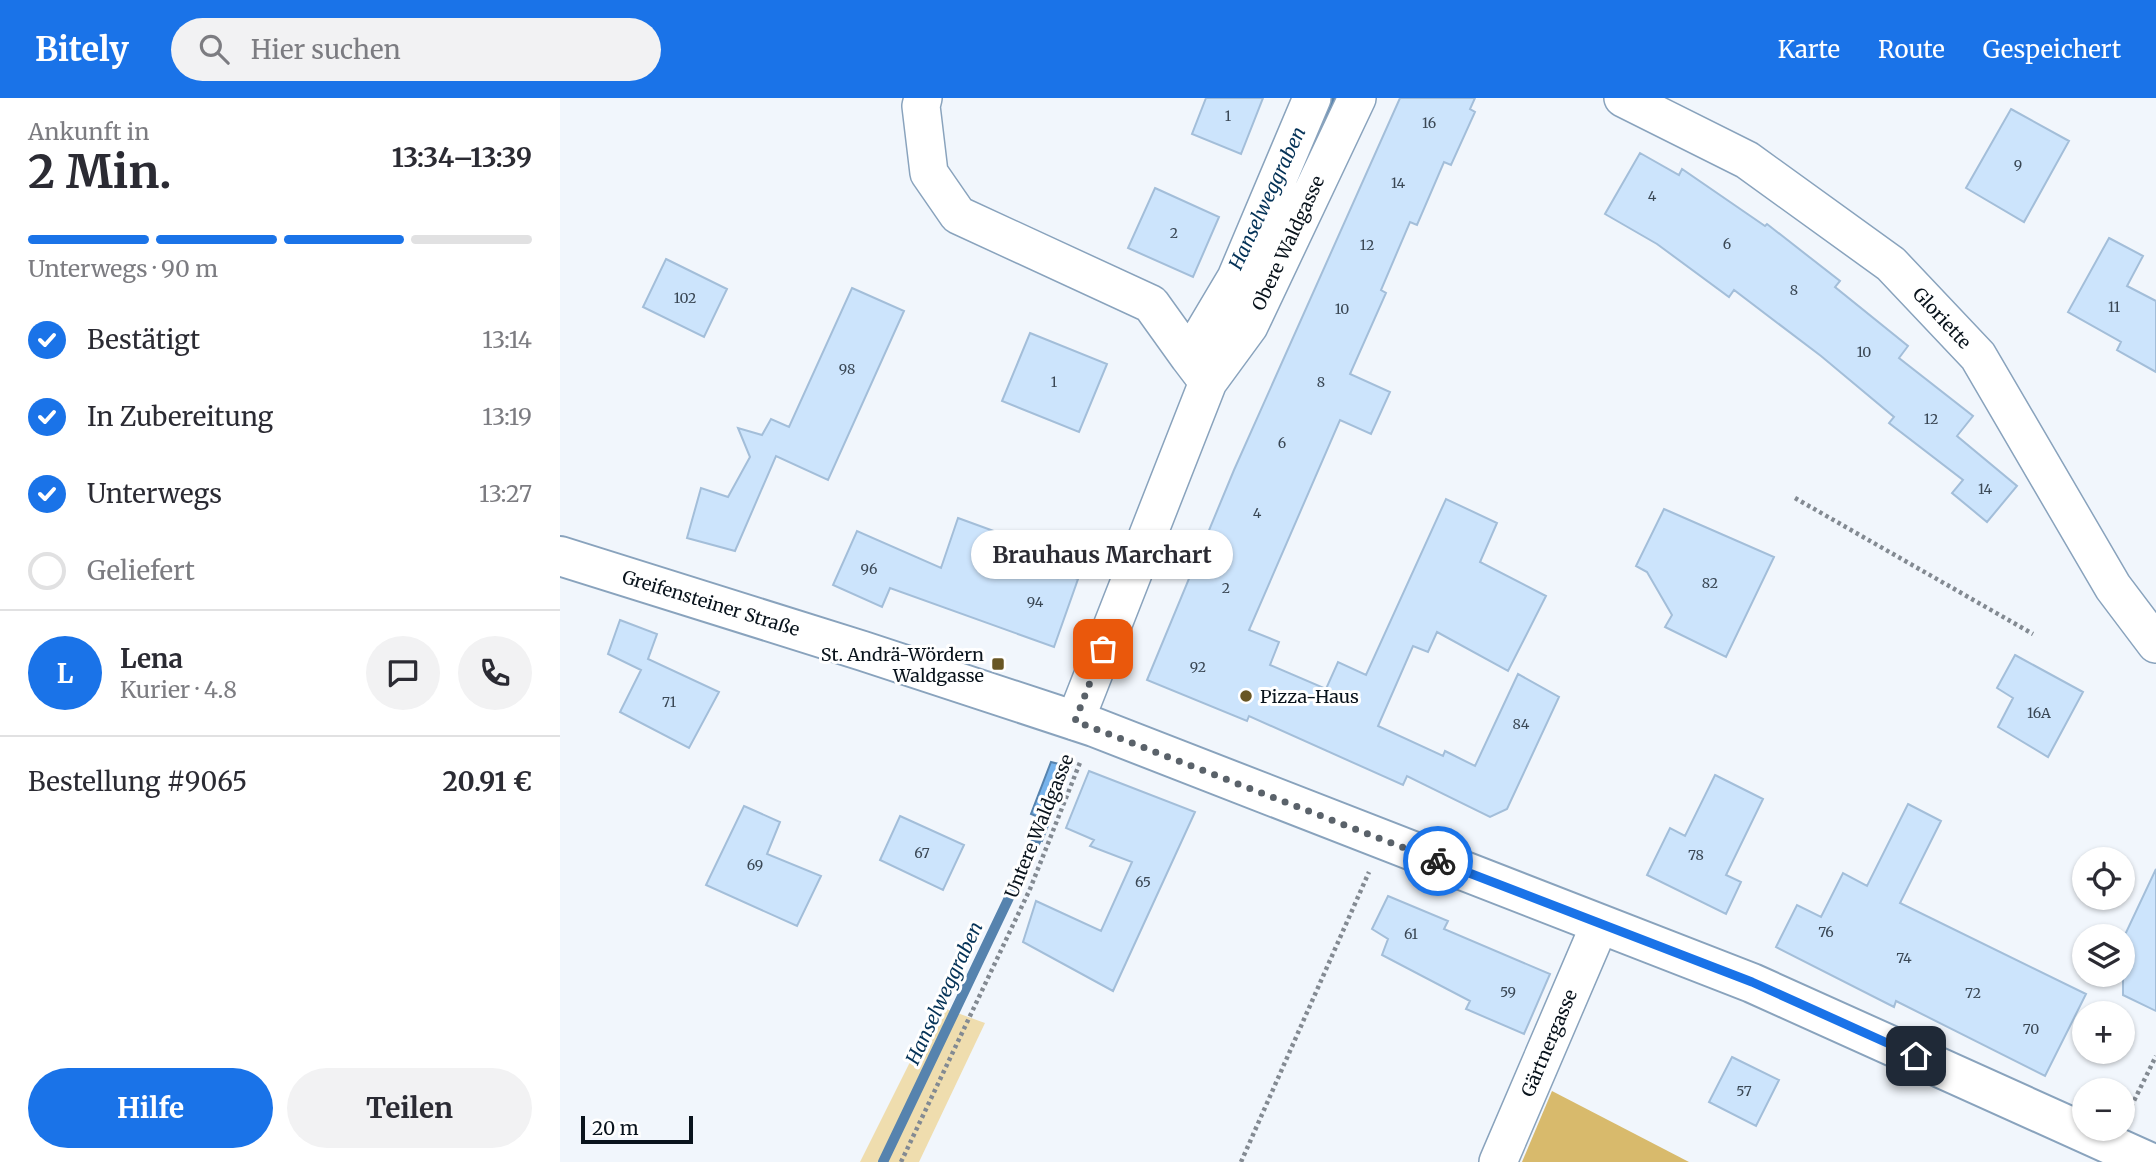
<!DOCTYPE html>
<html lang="de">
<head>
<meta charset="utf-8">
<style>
  :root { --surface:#fff; --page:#f2f2f3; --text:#2b2b33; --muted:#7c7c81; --line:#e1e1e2; --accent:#1a73e8 }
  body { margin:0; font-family:Merriweather,serif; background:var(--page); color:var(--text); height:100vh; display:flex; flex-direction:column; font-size:26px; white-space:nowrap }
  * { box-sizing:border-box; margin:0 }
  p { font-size:23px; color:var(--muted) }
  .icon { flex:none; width:38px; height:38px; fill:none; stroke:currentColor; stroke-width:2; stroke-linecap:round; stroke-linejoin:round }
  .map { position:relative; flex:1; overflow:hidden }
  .side { display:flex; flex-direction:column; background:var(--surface); width:560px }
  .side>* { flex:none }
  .tools { position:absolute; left:1512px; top:749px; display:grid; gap:14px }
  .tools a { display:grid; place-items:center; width:63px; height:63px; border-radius:50%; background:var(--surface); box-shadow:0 2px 5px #0004; font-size:35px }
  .scale { position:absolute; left:21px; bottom:18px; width:112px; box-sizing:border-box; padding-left:7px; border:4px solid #09131c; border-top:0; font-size:19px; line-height:24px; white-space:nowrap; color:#09131c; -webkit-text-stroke:5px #fff; paint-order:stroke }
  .pin { position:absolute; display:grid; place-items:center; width:60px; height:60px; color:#fff; margin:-30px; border-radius:14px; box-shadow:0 4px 10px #0006 }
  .courier { position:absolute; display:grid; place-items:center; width:70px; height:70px; margin:-35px; border:5px solid #1a73e8; border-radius:50%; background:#fff; color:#222; box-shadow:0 2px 9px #0007 }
  .bubble { position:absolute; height:49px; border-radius:24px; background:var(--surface); box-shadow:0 2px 5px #0004; font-size:23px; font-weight:700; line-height:49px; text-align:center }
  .headline em { font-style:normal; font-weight:700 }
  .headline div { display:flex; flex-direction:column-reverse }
  .headline { display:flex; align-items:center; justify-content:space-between; height:119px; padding:0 28px }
  h1 { font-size:46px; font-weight:700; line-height:52px }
  .bar { display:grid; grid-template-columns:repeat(4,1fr); gap:10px 7px; align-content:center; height:84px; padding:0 28px }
  .bar i { height:9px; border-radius:5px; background:var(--line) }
  .bar .selected { background:var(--accent) }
  .bar p { grid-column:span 4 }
  .line { display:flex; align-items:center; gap:18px; padding:0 28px; border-top:2px solid var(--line) }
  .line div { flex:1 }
  .round { display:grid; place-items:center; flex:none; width:74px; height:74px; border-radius:37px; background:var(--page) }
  ol { padding:0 28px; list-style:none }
  li { display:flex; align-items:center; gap:21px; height:77px }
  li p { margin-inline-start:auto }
  li .icon { padding:7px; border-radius:50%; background:var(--accent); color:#fff; stroke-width:4 }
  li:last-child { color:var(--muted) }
  li i { width:38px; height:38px; border:4px solid var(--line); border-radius:50% }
  .action { display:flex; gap:14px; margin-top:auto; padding:14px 28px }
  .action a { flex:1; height:80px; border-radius:42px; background:var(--accent); color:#fff; font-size:28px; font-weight:700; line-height:80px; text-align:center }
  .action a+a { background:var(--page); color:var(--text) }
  header { display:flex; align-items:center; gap:42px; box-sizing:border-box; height:98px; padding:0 35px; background:var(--accent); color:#fff }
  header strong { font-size:33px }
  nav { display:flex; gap:38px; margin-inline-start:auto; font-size:24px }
  .search { width:490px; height:63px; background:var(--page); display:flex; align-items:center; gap:18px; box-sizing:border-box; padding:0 24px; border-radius:38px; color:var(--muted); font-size:26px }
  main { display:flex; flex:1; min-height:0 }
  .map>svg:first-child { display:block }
  .green { fill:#efddae }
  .forest { fill:#d8ba6c }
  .water { fill:#77b3ec; stroke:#5683ae; stroke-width:2 }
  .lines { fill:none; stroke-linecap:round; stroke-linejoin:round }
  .stream { stroke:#5683ae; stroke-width:10 }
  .building { fill:#cce4fc; stroke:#a3bed9; stroke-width:2 }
  .street-casing { stroke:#89a3bd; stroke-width:40 }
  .secondary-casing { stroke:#89a3bd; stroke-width:42 }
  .path { stroke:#838a92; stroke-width:4.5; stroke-dasharray:3.5 3.5; stroke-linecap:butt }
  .street { stroke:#fff; stroke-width:37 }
  .secondary { stroke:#fff; stroke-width:38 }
  .done { stroke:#5a626a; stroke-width:7; stroke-dasharray:0 12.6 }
  .route { stroke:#1a73e8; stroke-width:9 }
  .poi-dot { fill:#685624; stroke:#fff; stroke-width:2.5 }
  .labels { text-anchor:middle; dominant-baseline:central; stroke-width:6; stroke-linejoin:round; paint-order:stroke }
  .number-label { font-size:14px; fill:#3a4754 }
  .street-label { font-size:18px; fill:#09131c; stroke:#fff }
  .poi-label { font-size:18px; fill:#09131c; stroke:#fff; text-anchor:end }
  .water-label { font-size:19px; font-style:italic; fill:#043257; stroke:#fff }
</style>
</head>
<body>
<header>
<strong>Bitely</strong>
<div class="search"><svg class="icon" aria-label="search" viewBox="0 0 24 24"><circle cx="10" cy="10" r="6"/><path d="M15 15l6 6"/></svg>Hier suchen</div>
<nav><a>Karte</a><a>Route</a><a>Gespeichert</a></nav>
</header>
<main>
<section class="side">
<div class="headline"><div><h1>2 Min.</h1><p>Ankunft in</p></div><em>13:34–13:39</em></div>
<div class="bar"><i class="selected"></i><i class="selected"></i><i class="selected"></i><i></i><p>Unterwegs · 90 m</p></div>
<ol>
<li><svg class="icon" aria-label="check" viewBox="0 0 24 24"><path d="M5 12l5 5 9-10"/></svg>Bestätigt<p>13:14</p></li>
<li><svg class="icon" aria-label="check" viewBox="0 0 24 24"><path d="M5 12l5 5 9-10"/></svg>In Zubereitung<p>13:19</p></li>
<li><svg class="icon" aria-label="check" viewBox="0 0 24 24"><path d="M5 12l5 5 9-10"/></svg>Unterwegs<p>13:27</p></li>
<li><i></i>Geliefert</li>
</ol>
<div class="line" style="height:126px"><b class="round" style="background:var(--accent);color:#fff">L</b><div><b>Lena</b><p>Kurier · 4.8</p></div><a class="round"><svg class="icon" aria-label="chat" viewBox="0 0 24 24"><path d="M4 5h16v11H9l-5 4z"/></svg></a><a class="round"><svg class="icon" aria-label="phone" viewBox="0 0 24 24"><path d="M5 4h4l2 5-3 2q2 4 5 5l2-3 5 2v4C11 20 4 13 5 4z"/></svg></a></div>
<div class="line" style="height:91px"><div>Bestellung #9065</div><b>20.91 €</b></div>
<div class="action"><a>Hilfe</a><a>Teilen</a></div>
</section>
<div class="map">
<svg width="1596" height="1064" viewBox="0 0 1596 1064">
  <rect width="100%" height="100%" fill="#f1f6fc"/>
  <path class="green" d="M378,908L425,925L359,1064H300Z"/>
  <path class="forest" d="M992,993L1129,1064H962Z"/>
  <path class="water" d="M491,664L511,669L482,743L473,739L481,720L471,716Z"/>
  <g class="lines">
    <path class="stream" d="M758,32L773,0
      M323,1064L477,741"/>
  </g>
  <path class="building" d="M646,0H703L681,56L632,36Z
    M840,0H915L910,11L915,14L891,67L884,64L857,127L850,124L821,192L826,195L790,276L830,294L811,336L780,322L689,532L719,544L710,567L766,591L778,564L806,577L886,401L937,425L920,464L986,498L948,573L877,534L868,554L853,548L818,628L883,658L885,653L915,668L958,576L999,599L947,711L930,719L847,678L843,687L689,618L687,623L587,582L674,372Z
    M1451,11L1509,43L1464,124L1406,90Z
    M1080,55L1119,77L1122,71L1205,128L1207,126L1280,183L1275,189L1348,248L1339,260L1413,318L1397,338L1457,388L1427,424L1392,395L1403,382L1329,325L1334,319L1261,258L1174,192L1169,199L1097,146L1045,116Z
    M595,90L659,119L633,179L568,150Z
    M1549,140L1583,158L1567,188L1596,203V274L1557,252L1561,244L1508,214Z
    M106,161L167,191L144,239L83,209Z
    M292,190L344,213L268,382L216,358L175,453L127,440L141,390L168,399L190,359L178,330L202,337L211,321L229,329Z
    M470,235L547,266L519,334L442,303Z
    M1104,411L1214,459L1166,559L1105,529L1112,517L1087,474L1076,468Z
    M398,420L461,443L455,459L518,481L494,549L330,490L322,509L273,487L297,433L381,470Z
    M60,522L97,536L88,561L159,594L129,650L60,614L81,572L48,556Z
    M1455,557L1523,594L1488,659L1438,629L1453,600L1437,590Z
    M529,673L635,714L553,893L463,844L476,803L541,833L572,764L530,748L534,742L506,730Z
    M1155,677L1203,701L1166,777L1181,784L1166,816L1087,777L1110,730L1125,738Z
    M1348,706L1381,723L1340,805L1526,896L1485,978L1336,903L1334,909L1216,849L1237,807L1261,819L1283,775L1307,788Z
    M184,708L220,724L207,756L261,778L237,828L146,787Z
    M340,718L404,747L383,792L320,762Z
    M1596,771V913L1563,897V841Z
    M828,798L888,823L884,831L990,876L964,936L906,911L910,903L822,857L828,841L812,831Z
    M1172,959L1219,982L1196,1028L1149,1004Z"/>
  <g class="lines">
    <g class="street-casing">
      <path id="street" d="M363,0L361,8L369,75L398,117L591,206L629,259
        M1063,0L1187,62L1331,166L1418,258L1553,489L1596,546
        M648,284L689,228L797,0
        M515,623L648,284L629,259L676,180L752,0
        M938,1064L1040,826"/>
    </g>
    <g class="secondary-casing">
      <path id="secondary" d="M0,458L303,553L534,629L1192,885L1589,1064"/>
    </g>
    <path class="path" d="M1235,400L1473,536
      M1568,1015L1596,958
      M341,1064L470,791L521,662
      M681,1064L809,774"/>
    <use href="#street" class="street"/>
    <use href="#secondary" class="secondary"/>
  </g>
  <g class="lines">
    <path class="done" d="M543,551L515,623L878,763"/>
    <path class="route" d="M878,763L1192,884L1356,958"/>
  </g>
  <g class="poi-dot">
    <rect x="431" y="559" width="14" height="14" rx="3.5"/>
    <circle cx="686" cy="598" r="7"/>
  </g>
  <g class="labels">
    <g class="number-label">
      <text x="668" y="18">1</text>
      <text x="869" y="25">16</text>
      <text x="1458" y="67">9</text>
      <text x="838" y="85">14</text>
      <text x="1092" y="98">4</text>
      <text x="614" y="135">2</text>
      <text x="1167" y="146">6</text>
      <text x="807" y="147">12</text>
      <text x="1234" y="192">8</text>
      <text x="125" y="200">102</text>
      <text x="1554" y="209">11</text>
      <text x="782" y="211">10</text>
      <text x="1304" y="254">10</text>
      <text x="287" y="271">98</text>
      <text x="494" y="284">1</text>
      <text x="761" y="284">8</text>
      <text x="1371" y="321">12</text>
      <text x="722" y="345">6</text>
      <text x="1425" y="391">14</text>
      <text x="697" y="415">4</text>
      <text x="309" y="471">96</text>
      <text x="1150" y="485">82</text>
      <text x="666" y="490">2</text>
      <text x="475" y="504">94</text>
      <text x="638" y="569">92</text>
      <text x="109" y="604">71</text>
      <text x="1479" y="615">16A</text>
      <text x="961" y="626">84</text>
      <text x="362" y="755">67</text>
      <text x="1136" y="757">78</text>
      <text x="195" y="767">69</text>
      <text x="583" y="784">65</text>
      <text x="1266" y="834">76</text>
      <text x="851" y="836">61</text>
      <text x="1344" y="860">74</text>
      <text x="948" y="894">59</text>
      <text x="1413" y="895">72</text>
      <text x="1471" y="931">70</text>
      <text x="1184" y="993">57</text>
    </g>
    <g class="street-label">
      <text transform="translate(728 145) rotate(-65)">Obere Waldgasse</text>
      <text transform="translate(1382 220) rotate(47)">Gloriette</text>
      <text transform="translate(151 505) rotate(17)">Greifensteiner Straße</text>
      <text transform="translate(479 728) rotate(-68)">Untere Waldgasse</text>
      <text transform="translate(989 945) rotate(-67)">Gärtnergasse</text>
    </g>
    <g class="poi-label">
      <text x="424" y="556">St. Andrä-Wördern<tspan x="424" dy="21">Waldgasse</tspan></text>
      <text x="700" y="598" text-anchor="start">Pizza-Haus</text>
    </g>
    <g class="water-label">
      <text transform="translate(707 100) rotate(-65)">Hanselweggraben</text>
      <text transform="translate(384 895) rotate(-65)">Hanselweggraben</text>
    </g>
  </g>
</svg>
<div class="tools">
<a><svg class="icon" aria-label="locate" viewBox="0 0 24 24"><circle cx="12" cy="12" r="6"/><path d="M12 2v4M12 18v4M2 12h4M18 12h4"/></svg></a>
<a><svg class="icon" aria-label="layers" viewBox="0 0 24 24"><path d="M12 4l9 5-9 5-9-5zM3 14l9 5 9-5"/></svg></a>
<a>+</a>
<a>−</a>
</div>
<div class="scale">20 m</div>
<div class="pin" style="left:543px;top:551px;background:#ea580c"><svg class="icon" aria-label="bag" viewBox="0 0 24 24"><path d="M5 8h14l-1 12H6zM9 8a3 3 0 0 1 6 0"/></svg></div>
<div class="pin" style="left:1356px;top:958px;background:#1f2937"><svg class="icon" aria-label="home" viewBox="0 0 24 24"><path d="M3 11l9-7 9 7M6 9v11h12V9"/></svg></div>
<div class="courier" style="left:878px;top:763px"><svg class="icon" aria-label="bike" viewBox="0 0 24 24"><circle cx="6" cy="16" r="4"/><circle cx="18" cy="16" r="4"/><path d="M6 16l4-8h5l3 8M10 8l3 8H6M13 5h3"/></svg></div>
<div class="bubble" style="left:411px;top:432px;width:262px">Brauhaus Marchart</div>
</div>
</main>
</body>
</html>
